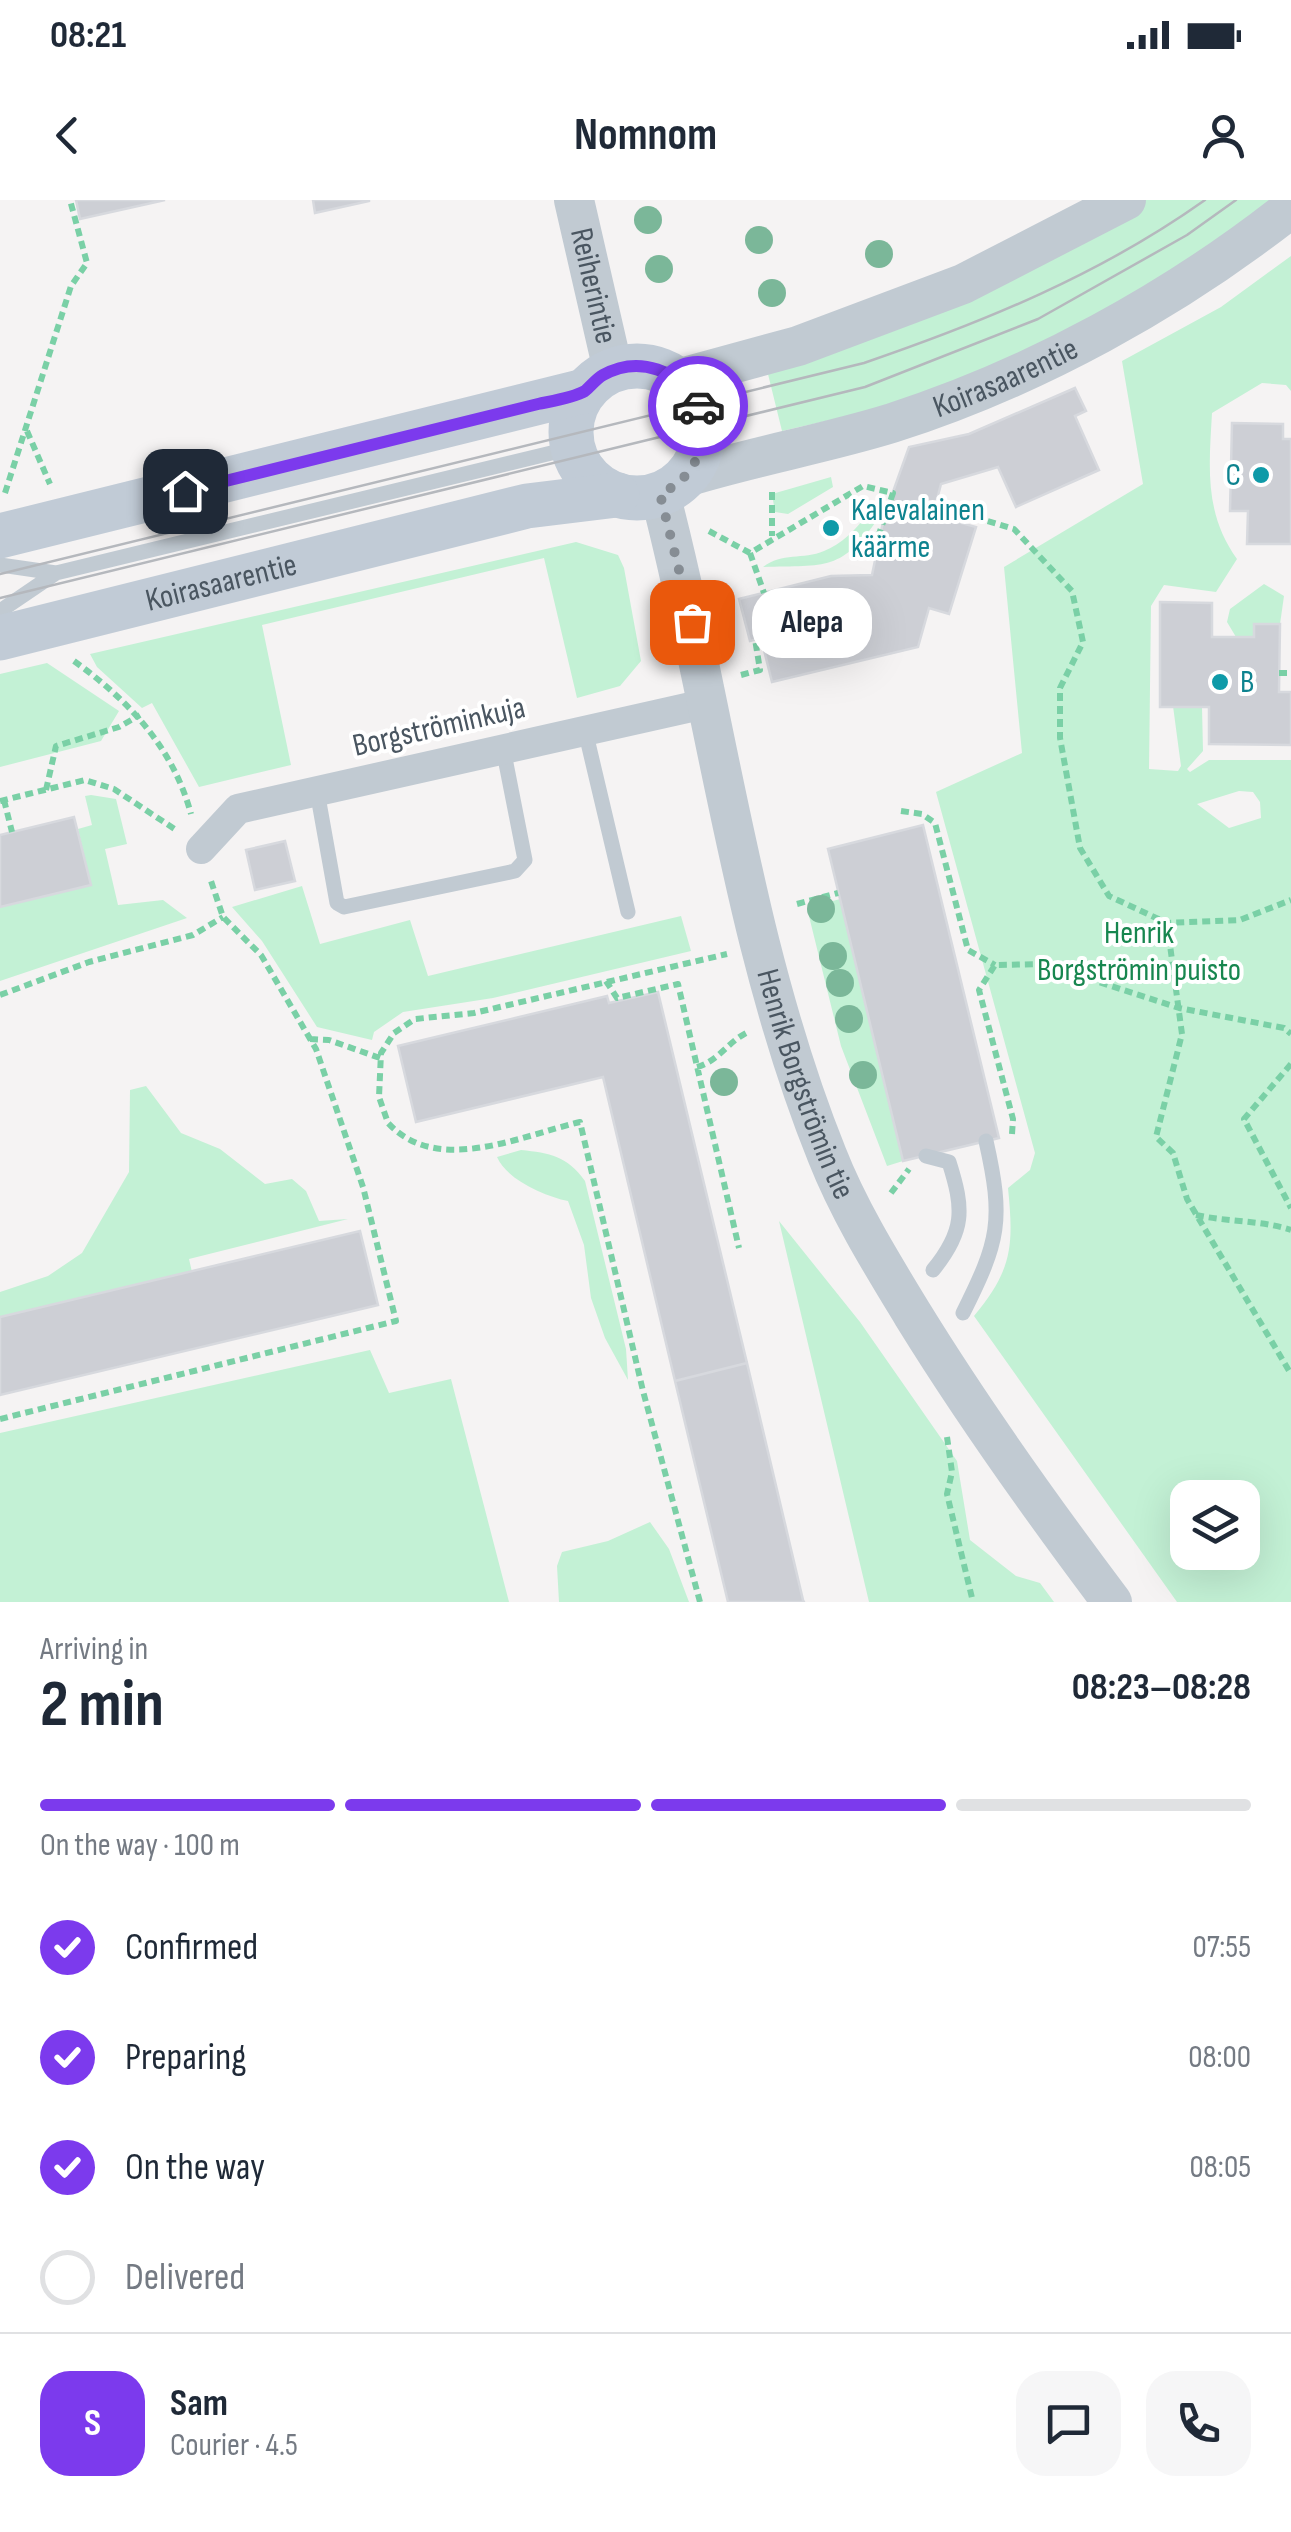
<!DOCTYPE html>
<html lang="en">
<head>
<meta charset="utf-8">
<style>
  :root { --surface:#fff; --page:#f6f6f7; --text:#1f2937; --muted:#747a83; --line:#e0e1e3; --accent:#7c3aed }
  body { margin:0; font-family:"Sofia Sans Condensed",sans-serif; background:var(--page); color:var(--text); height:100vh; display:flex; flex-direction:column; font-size:38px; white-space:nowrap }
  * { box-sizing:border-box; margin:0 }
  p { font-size:32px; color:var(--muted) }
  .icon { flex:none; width:55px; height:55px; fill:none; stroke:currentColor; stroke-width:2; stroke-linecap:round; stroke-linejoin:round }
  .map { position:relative; height:1402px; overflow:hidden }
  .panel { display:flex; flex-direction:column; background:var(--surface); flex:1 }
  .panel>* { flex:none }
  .fabs { position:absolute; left:1170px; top:1280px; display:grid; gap:20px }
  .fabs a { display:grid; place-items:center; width:90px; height:90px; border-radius:20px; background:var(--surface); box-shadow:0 10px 40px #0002; font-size:50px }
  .pin { position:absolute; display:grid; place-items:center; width:85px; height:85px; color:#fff; margin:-42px; border-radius:20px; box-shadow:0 5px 15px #0006 }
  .courier { position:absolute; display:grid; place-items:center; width:100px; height:100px; margin:-50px; border:8px solid #7c3aed; border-radius:50%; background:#fff; color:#222; box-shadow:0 2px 12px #0007 }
  .bubble { position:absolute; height:70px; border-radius:30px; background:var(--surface); box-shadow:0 10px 40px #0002; font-size:32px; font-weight:700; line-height:70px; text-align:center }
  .head em { font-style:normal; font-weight:700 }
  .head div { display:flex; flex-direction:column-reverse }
  .head { display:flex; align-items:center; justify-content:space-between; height:170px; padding:0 40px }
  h1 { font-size:65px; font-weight:700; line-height:75px }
  .bar { display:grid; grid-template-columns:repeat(4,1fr); gap:15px 10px; align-content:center; height:120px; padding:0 40px }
  .bar i { height:12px; border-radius:8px; background:var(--line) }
  .bar .on { background:var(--accent) }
  .bar p { grid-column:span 4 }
  .line { display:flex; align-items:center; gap:25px; padding:0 40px; border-top:2px solid var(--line) }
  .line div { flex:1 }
  .round { display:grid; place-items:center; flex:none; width:105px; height:105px; border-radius:30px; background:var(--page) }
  ol { padding:0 40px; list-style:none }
  li { display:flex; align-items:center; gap:30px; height:110px }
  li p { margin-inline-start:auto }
  li .icon { padding:10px; border-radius:50%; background:var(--accent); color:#fff; stroke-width:4 }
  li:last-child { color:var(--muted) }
  li i { width:55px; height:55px; border:5px solid var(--line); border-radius:50% }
  .status { display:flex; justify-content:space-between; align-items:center; height:70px; padding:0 50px; background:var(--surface); direction:ltr }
  .status svg { height:28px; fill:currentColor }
  header { display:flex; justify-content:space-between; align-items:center; height:130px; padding:0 40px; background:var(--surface); font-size:45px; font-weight:700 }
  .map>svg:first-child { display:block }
  .green { fill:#c3f1d5; fill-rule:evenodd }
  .building { fill:#cdcfd5; stroke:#d7d9de; stroke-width:2.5 }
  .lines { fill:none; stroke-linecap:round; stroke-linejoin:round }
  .path { stroke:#7ad0a6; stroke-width:6; stroke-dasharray:8 5; stroke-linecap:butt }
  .service { stroke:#c1cad2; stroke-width:15 }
  .minor { stroke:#c1cad2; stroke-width:30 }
  .tertiary { stroke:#c1cad2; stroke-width:40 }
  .secondary { stroke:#c1cbd6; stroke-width:45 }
  .tram { stroke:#b5b8bd; stroke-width:2.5 }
  .tree { fill:#7bb799 }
  .done { stroke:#868d94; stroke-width:10; stroke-dasharray:0 18 }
  .route { stroke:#7c3aed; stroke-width:12 }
  .culture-dot { fill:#0f9aa8; stroke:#fff; stroke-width:4 }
  .labels { text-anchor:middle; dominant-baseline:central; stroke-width:8; stroke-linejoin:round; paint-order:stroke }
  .street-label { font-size:32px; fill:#4a5661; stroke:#fff }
  .culture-label { font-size:32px; fill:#0d838f; stroke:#fff; text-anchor:start }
  .park-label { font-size:32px; fill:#17864f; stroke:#fff }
</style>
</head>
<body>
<div class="status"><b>08:21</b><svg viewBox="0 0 49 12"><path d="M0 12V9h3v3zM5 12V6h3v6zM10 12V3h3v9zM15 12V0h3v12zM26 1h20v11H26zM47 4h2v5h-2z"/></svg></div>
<header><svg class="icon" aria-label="back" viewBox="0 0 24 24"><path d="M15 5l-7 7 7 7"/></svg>Nomnom<svg class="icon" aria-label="person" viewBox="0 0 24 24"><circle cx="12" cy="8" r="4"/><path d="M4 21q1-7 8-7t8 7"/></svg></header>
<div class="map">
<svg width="1291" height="1402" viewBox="0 0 1291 1402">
  <rect width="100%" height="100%" fill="#f5f3f3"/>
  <path class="green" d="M1145,0H1286L1151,91L931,197L782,231L766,166Z
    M1291,56V191L1286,185L1262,183L1212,213C1209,267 1204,313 1237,359L1216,392L1164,385L1151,406L1149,569L1178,571L1181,566L1173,506L1202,507L1203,551L1187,569L1190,572L1209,560H1291V1402H1177L974,1116C1012,1070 1014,1047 1008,988L1030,970L1035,953L936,592L1022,553L1004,367L1143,284L1122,161L1221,107ZM1239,591L1253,592L1260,602L1261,618L1229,628L1197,604ZM1188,1298H1242V1352H1188Z
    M831,277L833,287L788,314L775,312L772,294Z
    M867,315L880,316C841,372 827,365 763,367C782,352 803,360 824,351C842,344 855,330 867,315Z
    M576,342L618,355L624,368L641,461L620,486L577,498L544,358L262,425L291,565L199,587L152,503L142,508L97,467L90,454Z
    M1264,384L1284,396L1280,424L1254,437H1236L1227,422L1230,409Z
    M47,463L119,511L101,541L0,567V474Z
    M91,595L116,599L127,644L105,649L118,705L163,700L187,718L0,781V707L91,685L78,629L92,625L85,596Z
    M302,686L320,744L410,720L428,776L681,716L691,751L493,798L403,812L374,832L372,840L317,827L262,741L232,707Z
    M840,699L903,961L887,966L841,846L807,708Z
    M146,886L181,933L220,949L265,984L292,979L306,991L319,1021L348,1019L189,1059L192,1072L0,1117V1092L48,1076L82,1053L129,972L130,890Z
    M521,950C550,953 567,956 585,981L626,1149L628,1180L605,1138L591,1098L584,1045L568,1001C545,996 507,980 497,957Z
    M779,1021L860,1122L957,1261L970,1340L1016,1376L1040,1383L1054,1402H869Z
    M370,1150L389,1193L451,1179L509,1402H0V1233Z
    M650,1322L669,1349L689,1402H559L557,1366L562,1352L608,1341Z"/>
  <path class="building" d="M76,0H165L80,19Z
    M313,0H369V1L315,13Z
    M1075,188L1086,211L1075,216L1099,270L1016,307L998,267L941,284L933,315L976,327L949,414L929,408L918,447L772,482L761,438L750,441L739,399L831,376L872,375L884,317L909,247L969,234Z
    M1232,223L1283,224V239H1291V344H1247L1248,311H1230Z
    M1160,402L1212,403V437H1254V424H1280L1279,492H1291V545L1209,544V507H1160Z
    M74,617L91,685L0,707V635Z
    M923,625L999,938L903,961L828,649Z
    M285,641L295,681L255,690L246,650Z
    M658,792L747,1163L675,1181L603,877L416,922L398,846L607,796L609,803Z
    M360,1031L378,1105L0,1195V1117Z
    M747,1163L803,1400L804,1402H728L675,1181Z"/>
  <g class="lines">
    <path class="path" d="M735,199L739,226
      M27,231L50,284
      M772,292V336
      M5,293L71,86L87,63L70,0
      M938,306L1014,329L1072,391L1083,442L1060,488V538L1080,648L1109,696L1167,723L1240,720L1291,700
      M709,331L750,353L863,286L893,293L879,334L883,335
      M750,353L764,393
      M74,461C128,500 173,547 191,614
      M1279,473H1291
      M741,475L760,470L755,439
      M46,590L56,546L119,527L140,515
      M4,600L12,632
      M0,601L85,580L114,589L176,630
      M901,611L922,614L935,623L968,750L995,765
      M797,704L838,693
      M1167,723L1182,834L1156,937L1173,953L1187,999L1291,1174
      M606,781L617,798L678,784L739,1048
      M0,795L89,762L193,735L223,717
      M310,839L329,840L380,858
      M1291,864L1244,919L1291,1008
      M697,867C717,862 727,843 746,833
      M1012,934L1013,919L979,790L995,765L1043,764L1179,808L1284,828L1291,834
      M891,993L909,969
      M1196,1015C1227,1022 1261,1020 1291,1030
      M0,1219L396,1121L363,987L316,849L261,755L223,717L210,678
      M947,1237L952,1272L947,1294L973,1402
      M700,1402L643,1191L580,922C520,936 437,976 388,923L379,897L381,853L394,833L415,819L474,813L727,754"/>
    <path class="service" d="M0,365L56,373
      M0,411L56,373L572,248
      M585,530L628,712
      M317,591L337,703L344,707L515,671L525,660L503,548
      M926,956L949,962C964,1009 965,1031 933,1070
      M963,1113C999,1041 1004,1021 986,941"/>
    <path class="minor" d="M201,649L238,609L709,503"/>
    <g class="tertiary">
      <path id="s1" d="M574,0L613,170"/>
      <path d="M677,179L798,146L963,84L1126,0"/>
      <path id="s2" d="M686,277C754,256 824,244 892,223C1033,178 1175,100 1291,8"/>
      <path id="s3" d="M660,294C717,513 742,744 827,955C849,1011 882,1064 913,1115C974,1214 1042,1309 1112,1402"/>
    </g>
    <g class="secondary">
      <circle cx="637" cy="232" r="66"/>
      <path d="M0,336L584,191"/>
      <path id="s4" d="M0,438L527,306L617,295"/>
    </g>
    <path class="tram" d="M0,374L864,163C984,122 1101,74 1205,0
      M0,398L865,187L1038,119L1187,35L1236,0"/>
  </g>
  <g class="tree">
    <circle cx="648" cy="20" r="14"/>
    <circle cx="759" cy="40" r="14"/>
    <circle cx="879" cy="54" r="14"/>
    <circle cx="659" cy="69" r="14"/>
    <circle cx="772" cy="93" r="14"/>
    <circle cx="821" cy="709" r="14"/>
    <circle cx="833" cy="756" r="14"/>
    <circle cx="840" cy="783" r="14"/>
    <circle cx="849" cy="819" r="14"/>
    <circle cx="863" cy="875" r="14"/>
    <circle cx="724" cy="882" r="14"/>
  </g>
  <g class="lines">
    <path class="done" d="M692,422L660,294C696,277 710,243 698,206"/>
    <path class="route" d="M185,291L538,204C552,201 573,198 585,191C591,186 596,179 603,175C639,155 680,170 698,206"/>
  </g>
  <g class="culture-dot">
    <circle cx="1261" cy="275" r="10"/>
    <circle cx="831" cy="328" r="10"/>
    <circle cx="1220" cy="482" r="10"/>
  </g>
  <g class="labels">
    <g class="street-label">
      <text stroke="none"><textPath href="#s1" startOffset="88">Reiherintie</textPath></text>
      <text stroke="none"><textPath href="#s2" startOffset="335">Koirasaarentie</textPath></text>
      <text stroke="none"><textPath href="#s4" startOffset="228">Koirasaarentie</textPath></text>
      <text transform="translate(439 527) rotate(-13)">Borgströminkuja</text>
      <text stroke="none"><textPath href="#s3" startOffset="608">Henrik Borgströmin tie</textPath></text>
    </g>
    <g class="culture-label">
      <text x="1241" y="275" text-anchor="end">C</text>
      <text x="851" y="310">Kalevalainen<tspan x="851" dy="37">käärme</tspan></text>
      <text x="1240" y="482">B</text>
    </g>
    <g class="park-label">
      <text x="1139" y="733">Henrik<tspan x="1139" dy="37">Borgströmin puisto</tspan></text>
    </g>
  </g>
</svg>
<div class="fabs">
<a><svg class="icon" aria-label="layers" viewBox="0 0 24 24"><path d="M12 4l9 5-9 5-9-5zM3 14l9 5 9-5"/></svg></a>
</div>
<div class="pin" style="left:692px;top:422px;background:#ea580c"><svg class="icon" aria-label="bag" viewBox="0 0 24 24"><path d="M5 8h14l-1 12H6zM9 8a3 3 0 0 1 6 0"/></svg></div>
<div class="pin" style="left:185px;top:291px;background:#1f2937"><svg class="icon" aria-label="home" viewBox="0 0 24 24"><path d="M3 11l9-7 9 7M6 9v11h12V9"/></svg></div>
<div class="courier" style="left:698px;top:206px"><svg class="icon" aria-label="car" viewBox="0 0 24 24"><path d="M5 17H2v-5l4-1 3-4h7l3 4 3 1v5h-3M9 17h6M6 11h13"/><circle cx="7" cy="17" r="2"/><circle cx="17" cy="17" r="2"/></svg></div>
<div class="bubble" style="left:752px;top:388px;width:120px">Alepa</div>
</div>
<section class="panel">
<div class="head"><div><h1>2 min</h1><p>Arriving in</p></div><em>08:23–08:28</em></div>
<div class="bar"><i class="on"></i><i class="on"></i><i class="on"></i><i></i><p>On the way · 100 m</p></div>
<ol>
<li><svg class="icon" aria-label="check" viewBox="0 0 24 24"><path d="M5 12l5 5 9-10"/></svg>Confirmed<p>07:55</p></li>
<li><svg class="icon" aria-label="check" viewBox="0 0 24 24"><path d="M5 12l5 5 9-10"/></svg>Preparing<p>08:00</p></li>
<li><svg class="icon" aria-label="check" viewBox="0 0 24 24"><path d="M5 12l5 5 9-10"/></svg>On the way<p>08:05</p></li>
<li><i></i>Delivered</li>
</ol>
<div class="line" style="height:180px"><b class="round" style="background:var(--accent);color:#fff">S</b><div><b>Sam</b><p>Courier · 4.5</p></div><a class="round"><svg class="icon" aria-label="chat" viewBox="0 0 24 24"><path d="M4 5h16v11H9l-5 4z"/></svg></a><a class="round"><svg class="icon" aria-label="phone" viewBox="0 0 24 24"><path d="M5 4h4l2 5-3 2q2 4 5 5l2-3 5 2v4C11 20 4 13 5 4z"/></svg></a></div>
</section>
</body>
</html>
